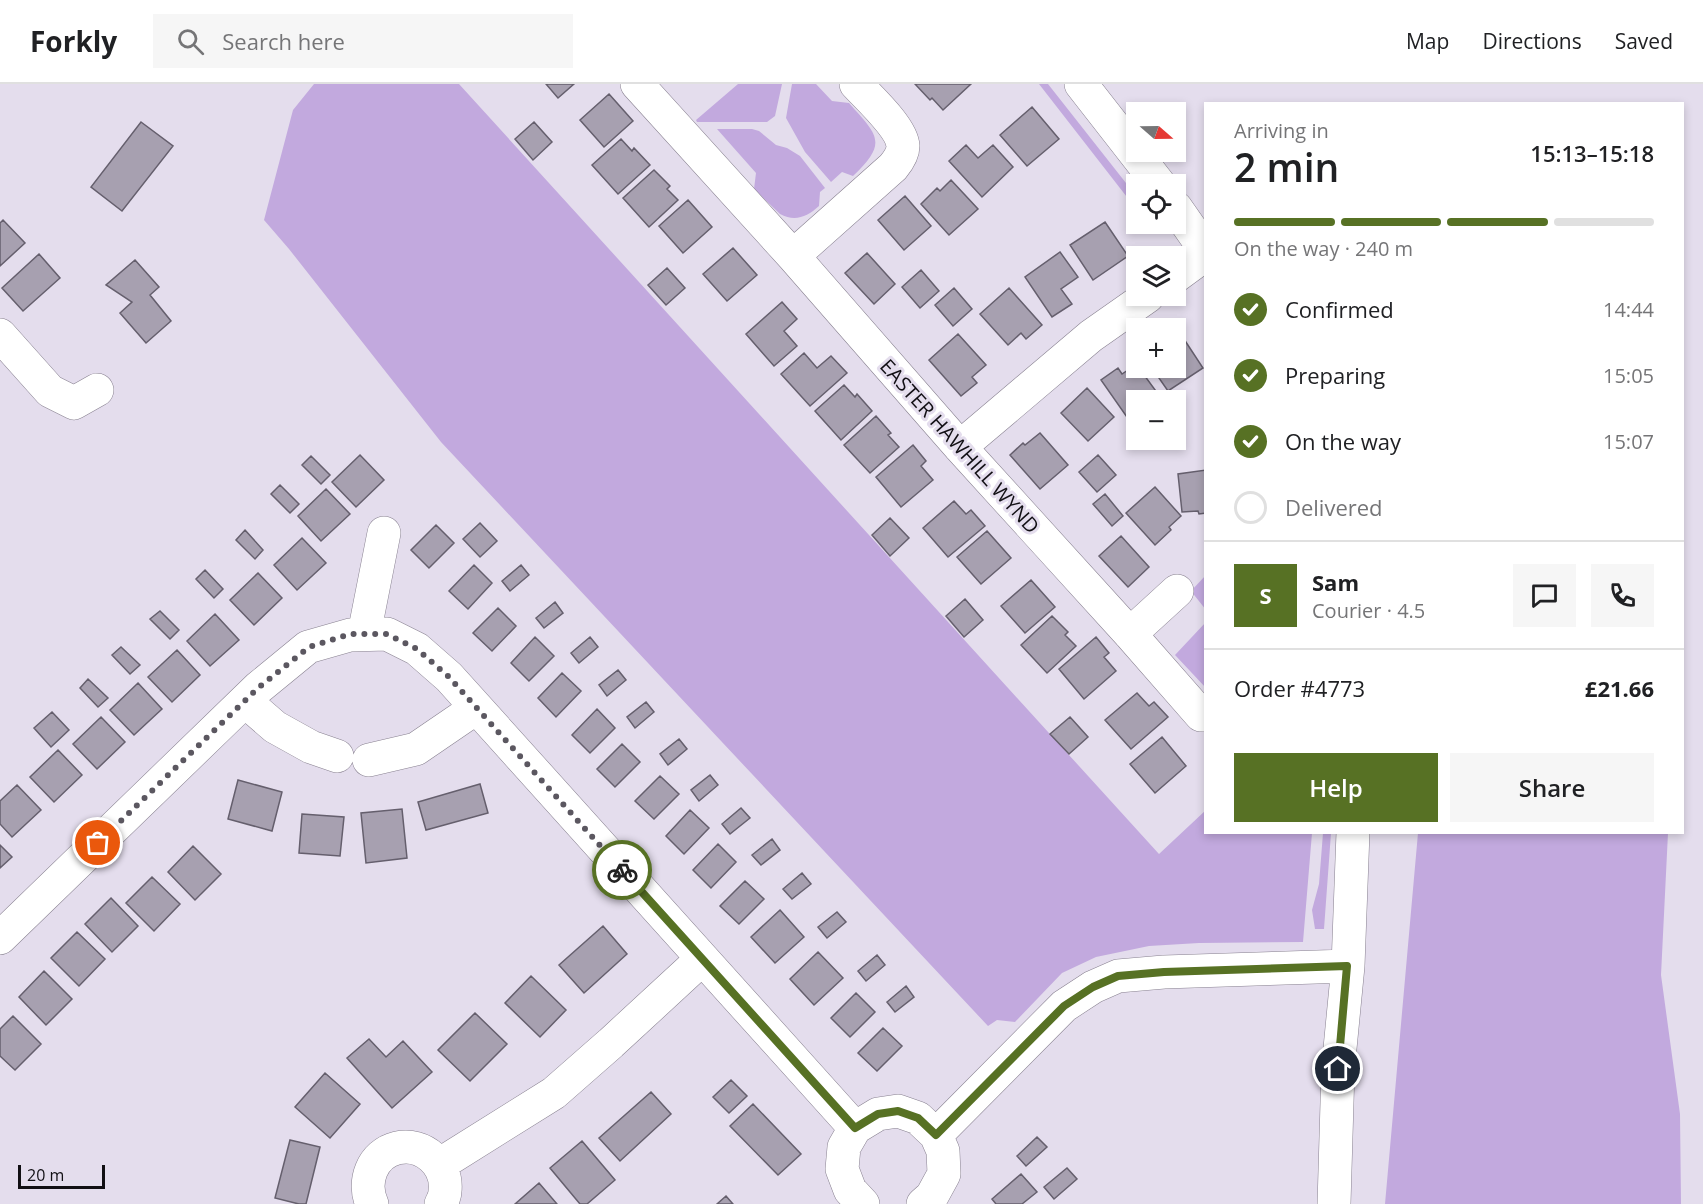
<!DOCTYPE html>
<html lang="en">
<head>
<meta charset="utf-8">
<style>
  :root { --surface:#fff; --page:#f6f6f6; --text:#202124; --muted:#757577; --line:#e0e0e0; --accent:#577124 }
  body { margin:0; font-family:"Open Sans",sans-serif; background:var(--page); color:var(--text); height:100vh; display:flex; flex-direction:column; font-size:22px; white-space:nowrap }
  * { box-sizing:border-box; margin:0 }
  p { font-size:20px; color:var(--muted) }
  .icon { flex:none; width:33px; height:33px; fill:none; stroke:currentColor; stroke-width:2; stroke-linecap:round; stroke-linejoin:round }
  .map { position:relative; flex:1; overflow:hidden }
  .drawer { position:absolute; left:1204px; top:18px; width:480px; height:732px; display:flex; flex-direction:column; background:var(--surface); border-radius:0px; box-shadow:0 3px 9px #0003 }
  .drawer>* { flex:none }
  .needle { width:39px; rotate:110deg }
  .tools { position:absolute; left:1126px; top:18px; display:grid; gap:12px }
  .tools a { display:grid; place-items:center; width:60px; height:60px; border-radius:0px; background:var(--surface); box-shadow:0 3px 9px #0003; font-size:30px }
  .scale { position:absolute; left:18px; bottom:15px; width:87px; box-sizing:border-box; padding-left:6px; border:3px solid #110f14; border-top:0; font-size:16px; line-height:21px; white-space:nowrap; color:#110f14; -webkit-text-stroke:4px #e4dded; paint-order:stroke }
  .pin { position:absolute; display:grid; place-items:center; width:51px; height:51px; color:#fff; margin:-26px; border:3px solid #fff; border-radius:50%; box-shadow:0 2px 6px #0007 }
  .courier { position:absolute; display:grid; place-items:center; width:60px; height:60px; margin:-30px; border:4px solid #577124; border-radius:50%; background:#fff; color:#222; box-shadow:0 2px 8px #0007 }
  .headline em { font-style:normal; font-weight:600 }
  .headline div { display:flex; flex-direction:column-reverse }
  .headline { display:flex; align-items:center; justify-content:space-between; height:102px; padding:0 30px }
  h1 { font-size:39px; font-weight:600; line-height:45px }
  .bar { display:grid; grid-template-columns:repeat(4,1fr); gap:9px 6px; align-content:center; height:72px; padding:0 30px }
  .bar i { height:8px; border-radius:4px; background:var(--line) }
  .bar .active { background:var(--accent) }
  .bar p { grid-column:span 4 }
  .line { display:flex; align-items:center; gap:15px; padding:0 30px; border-top:2px solid var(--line) }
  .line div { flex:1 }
  .round { display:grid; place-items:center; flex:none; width:63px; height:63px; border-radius:0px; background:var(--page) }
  ol { padding:0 30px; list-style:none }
  li { display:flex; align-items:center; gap:18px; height:66px }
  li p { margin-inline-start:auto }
  li .icon { padding:6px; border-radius:50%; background:var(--accent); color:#fff; stroke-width:4 }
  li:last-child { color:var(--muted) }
  li i { width:33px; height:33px; border:3px solid var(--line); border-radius:50% }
  .button { display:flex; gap:12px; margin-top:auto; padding:12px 30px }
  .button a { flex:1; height:69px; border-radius:0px; background:var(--accent); color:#fff; font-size:24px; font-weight:600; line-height:69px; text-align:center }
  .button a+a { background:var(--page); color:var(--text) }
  header { display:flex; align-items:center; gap:36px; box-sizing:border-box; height:84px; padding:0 30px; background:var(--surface); border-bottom:2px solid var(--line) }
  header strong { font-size:28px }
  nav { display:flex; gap:33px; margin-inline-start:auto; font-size:21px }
  .search { width:420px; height:54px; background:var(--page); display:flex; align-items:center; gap:15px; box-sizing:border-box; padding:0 21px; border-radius:0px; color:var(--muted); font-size:22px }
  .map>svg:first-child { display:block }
  .green { fill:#c2a9de }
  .building { fill:#a7a0b0; stroke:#655f6d; stroke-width:1.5 }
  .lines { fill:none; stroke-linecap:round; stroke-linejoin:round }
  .minor-casing { stroke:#888190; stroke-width:34 }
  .minor { stroke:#fff; stroke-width:33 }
  .done { stroke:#5b5760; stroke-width:6; stroke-dasharray:0 10.8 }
  .route { stroke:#577124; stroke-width:8 }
  .labels { text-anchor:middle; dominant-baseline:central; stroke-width:6; stroke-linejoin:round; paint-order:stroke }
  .street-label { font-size:20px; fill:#110f14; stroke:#e4dded }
</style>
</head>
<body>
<header>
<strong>Forkly</strong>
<div class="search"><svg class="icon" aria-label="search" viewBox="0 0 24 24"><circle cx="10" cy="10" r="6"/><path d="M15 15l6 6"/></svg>Search here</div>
<nav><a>Map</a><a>Directions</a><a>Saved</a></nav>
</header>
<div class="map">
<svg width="1703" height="1120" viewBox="0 0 1703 1120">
  <rect width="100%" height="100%" fill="#e4dded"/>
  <path class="green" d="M314,0H459L1159,770L1206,726V748L1312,749L1303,858L1199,859L1149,862L1096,873L1062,889L1015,938L997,936L988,942L441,358L289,165L264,136L293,26Z
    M738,0H782L775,32L767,38H697L696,36Z
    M792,0H816L832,17L849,19C877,51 889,58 853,92L842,88L831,98L805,68L786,34Z
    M1039,0H1048L1137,113V126Z
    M717,45H752L759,47L776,61L787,64L800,72L825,104L820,108L819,122C807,133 795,138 780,130L754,105L756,89Z
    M1206,491V526L1191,507Z
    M1206,538V604L1175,571Z
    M1323,749H1331L1324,845H1315L1312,826L1319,800Z
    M1418,749H1668L1661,891L1680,1030L1681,1120H1385Z"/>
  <path class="building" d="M546,0H574L558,14Z
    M915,0H971L943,26L932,14L930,16Z
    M609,10L633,37L604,63L580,36Z
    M1032,23L1059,55L1027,82L1000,51Z
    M141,38L173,62L122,127L91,103Z
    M534,38L552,58L533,76L515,55Z
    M621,55L632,67L634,64L650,81L618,110L592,81Z
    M966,61L978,74L993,61L1013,83L982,113L949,77Z
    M654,86L670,102L667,105L678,116L649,143L623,114Z
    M951,96L978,125L949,151L921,120L937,104L940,107Z
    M905,112L931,142L904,166L878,136Z
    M688,116L712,143L683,169L659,142Z
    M3,136L25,159L0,182V139Z
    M1105,138L1128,172L1093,196L1070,161Z
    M733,164L757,191L727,217L703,190Z
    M1060,168L1078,193L1061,205L1072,220L1052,233L1025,193Z
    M867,169L895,200L874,220L845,189Z
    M39,170L60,194L23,227L2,204Z
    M135,176L159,203L150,211L171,237L146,259L120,229L132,218L106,201Z
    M667,184L685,204L666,221L648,201Z
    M921,186L939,207L920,224L902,203Z
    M954,204L972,225L953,242L935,221Z
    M1009,204L1042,241L1026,255L1021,249L1008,261L980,230Z
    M782,218L797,235L784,247L797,262L774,282L746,250Z
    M1180,249L1203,284L1168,307L1152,284H1176V251Z
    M958,250L986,281L972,293L977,299L961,312L929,276Z
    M804,269L817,284L831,272L847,289L810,322L781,290Z
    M1137,280V284H1139L1161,314L1158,316H1137V331L1129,336L1101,296L1118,284L1122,290Z
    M844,301L855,313L857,310L872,327L841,356L815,327Z
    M1087,304L1114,333L1088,357L1061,329Z
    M876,332L891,349L888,351L899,363L870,389L844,361Z
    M1040,349L1068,381L1040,405L1010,371L1023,359L1025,361Z
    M913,361L926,377L921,382L933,396L901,423L876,393Z
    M360,371L384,396L356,423L332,398Z
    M1098,371L1116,391L1097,408L1079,388Z
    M311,372L330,391L321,400L302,381Z
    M1206,386V429L1199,430L1198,427L1182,428L1178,390Z
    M280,401L299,420L290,429L271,410Z
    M1155,403L1181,432L1169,443L1171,446L1155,461L1126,429Z
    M326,405L350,430L321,457L298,432Z
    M1105,410L1123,432L1112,442L1093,420Z
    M954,417L966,430L971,426L985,442L948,473L923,444Z
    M890,434L909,454L890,472L872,451Z
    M480,439L497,457L480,473L463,455Z
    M436,441L454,459L429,484L411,466Z
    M245,446L263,466L255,475L236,456Z
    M987,447L1011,474L981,500L957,473Z
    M1121,452L1149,483L1128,503L1099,472Z
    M302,454L326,479L297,506L274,481Z
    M474,481L492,499L468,525L449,507Z
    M521,481L529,491L510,507L502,497Z
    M205,486L223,505L214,514L196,495Z
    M258,489L282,514L254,541L230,516Z
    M1031,496L1055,523L1025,549L1001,522Z
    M965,515L983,536L964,553L946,532Z
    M555,518L563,529L544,544L536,534Z
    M498,524L516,542L492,567L473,549Z
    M160,527L179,546L170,555L150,535Z
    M215,530L239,556L210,582L187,557Z
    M1052,532L1068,548L1065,551L1076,562L1047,589L1021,561Z
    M535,553L554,572L529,597L511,579Z
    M590,553L598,563L579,579L571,569Z
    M1096,553L1109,569L1104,573L1116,587L1084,615L1059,585Z
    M121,563L140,581L130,590L112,571Z
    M177,566L200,591L172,618L148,593Z
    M618,586L626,596L607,612L599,601Z
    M562,589L581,607L556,633L538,614Z
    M88,595L108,614L98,623L80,604Z
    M138,599L162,625L134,651L110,626Z
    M1137,609L1149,622L1154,618L1168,633L1131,665L1105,636Z
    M646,618L654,628L635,644L627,633Z
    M597,625L615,644L590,669L572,651Z
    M52,628L69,646L51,663L34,644Z
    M101,633L125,658L97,685L73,660Z
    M1070,633L1088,653L1069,670L1050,650Z
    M1162,653L1186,682L1155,709L1130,680Z
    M679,655L687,665L668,681L660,670Z
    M622,660L640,678L615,703L597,685Z
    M58,666L82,691L54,718L30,693Z
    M710,691L718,701L699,717L691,706Z
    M660,692L679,710L654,735L635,717Z
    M238,696L282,708L272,747L228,735Z
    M480,700L488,729L426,746L418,718Z
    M17,701L41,726L12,753L0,740V717Z
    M741,724L750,734L730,750L722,740Z
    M402,725L407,774L366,779L361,729Z
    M690,726L709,744L684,770L666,752Z
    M302,730L344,733L340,772L299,769Z
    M772,755L780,766L761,781L752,771Z
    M718,760L736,778L711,804L693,786Z
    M0,761L12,773L0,784Z
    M193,762L221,790L195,816L168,788Z
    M802,789L811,800L792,815L783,805Z
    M152,793L180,820L154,847L126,819Z
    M745,797L764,815L739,840L720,822Z
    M111,814L138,842L112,868L85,840Z
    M780,826L804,853L775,879L751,853Z
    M837,828L846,838L827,854L818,843Z
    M603,842L627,870L584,909L559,881Z
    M77,848L105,875L79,902L51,874Z
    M818,868L843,894L814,921L790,895Z
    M877,871L885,881L866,897L858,887Z
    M44,887L72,915L46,941L19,913Z
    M531,892L566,926L540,953L505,919Z
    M906,902L914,913L895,928L887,918Z
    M856,909L875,928L850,953L831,934Z
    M475,929L507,960L470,997L438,966Z
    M13,932L41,960L15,986L0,972V945Z
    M883,944L902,962L877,987L858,969Z
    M369,955L386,973L403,957L432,988L392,1024L347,974Z
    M325,989L360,1020L330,1054L295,1023Z
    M731,996L747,1012L729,1029L713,1013Z
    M651,1008L671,1030L620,1077L599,1054Z
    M753,1020L801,1070L778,1091L730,1042Z
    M1037,1053L1047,1063L1026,1082L1017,1072Z
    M290,1056L320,1063L306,1120H299L275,1114Z
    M582,1057L615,1096L587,1120H580L550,1084Z
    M1067,1084L1077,1095L1054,1115L1044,1103Z
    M1021,1090L1037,1108L1022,1120H996L992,1115Z
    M539,1099L557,1120H515Z
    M726,1112L733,1120H717Z"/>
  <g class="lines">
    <g class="minor-casing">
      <path id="minor" d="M637,0L793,172L960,363L1130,550L1201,631
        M1081,0L1159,100
        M1176,124L1206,167
        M793,172L893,83C898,77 903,70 903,62C902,44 869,14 856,0
        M1176,192L1206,170
        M0,251L50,307L74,319L97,306
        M960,363L1091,252L1148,212
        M364,550L384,449
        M1130,550L1177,507
        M245,617L275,643L311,663L337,672
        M369,676L416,665L476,624
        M0,854L258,604L308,563L350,551L387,550L417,565L449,593L855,1044
        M936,1051L1064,922L1093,903L1118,892L1164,888L1348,882
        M439,1081L554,1009L611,959L702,875
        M372,1120C362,1098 372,1070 397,1064C423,1058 448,1080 445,1107C445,1111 443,1116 441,1120
        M863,1120L850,1106L842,1085L844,1063L855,1044L878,1030L898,1027L918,1034L936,1051L943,1067L944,1090L932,1112L923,1120
        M1334,1120L1338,985L1348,882L1353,748"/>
    </g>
    <use href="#minor" class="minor"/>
  </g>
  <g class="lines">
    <path class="done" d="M98,759L258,604L309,563L350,550H387L417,565L449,593L622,786"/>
    <path class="route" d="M622,786L855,1044L878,1030L898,1027L918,1034L936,1051L1064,922L1093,903L1118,892L1164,888L1347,882L1338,985"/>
  </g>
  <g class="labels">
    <g class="street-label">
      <text transform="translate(960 362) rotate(48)">EASTER HAWHILL WYND</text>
    </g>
  </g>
</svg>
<div class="tools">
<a><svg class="needle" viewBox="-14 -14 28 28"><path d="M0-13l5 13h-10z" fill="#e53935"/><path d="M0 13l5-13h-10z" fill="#757577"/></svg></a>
<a><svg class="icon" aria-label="locate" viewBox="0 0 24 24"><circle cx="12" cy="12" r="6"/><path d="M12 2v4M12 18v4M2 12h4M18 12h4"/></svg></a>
<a><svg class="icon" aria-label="layers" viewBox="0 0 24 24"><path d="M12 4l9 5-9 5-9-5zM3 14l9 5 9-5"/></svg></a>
<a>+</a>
<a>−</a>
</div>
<div class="scale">20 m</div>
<div class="pin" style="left:98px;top:759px;background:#ea580c"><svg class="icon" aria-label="bag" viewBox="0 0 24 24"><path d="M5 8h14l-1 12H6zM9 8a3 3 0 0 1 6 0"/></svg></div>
<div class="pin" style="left:1338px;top:985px;background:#1f2937"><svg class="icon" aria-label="home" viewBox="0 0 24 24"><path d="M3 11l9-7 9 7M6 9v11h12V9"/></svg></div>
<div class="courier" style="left:622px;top:786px"><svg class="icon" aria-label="bike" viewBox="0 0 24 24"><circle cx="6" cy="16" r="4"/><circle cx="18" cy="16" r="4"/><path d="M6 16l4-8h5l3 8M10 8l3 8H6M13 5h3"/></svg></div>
<section class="drawer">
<div class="headline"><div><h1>2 min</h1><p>Arriving in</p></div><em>15:13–15:18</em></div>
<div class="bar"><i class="active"></i><i class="active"></i><i class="active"></i><i></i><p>On the way · 240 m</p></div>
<ol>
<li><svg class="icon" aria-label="check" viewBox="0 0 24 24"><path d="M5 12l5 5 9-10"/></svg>Confirmed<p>14:44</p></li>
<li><svg class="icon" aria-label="check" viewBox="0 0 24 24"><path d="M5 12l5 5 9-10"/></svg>Preparing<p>15:05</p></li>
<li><svg class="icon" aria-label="check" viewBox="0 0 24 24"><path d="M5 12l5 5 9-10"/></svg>On the way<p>15:07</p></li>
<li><i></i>Delivered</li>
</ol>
<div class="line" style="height:108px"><b class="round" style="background:var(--accent);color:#fff">S</b><div><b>Sam</b><p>Courier · 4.5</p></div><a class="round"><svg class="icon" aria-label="chat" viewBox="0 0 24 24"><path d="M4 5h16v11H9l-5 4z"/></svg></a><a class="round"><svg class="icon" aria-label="phone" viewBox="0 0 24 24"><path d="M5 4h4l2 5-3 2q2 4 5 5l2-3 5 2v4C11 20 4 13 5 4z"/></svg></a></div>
<div class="line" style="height:78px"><div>Order #4773</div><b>£21.66</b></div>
<div class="button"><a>Help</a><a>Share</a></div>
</section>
</div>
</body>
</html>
